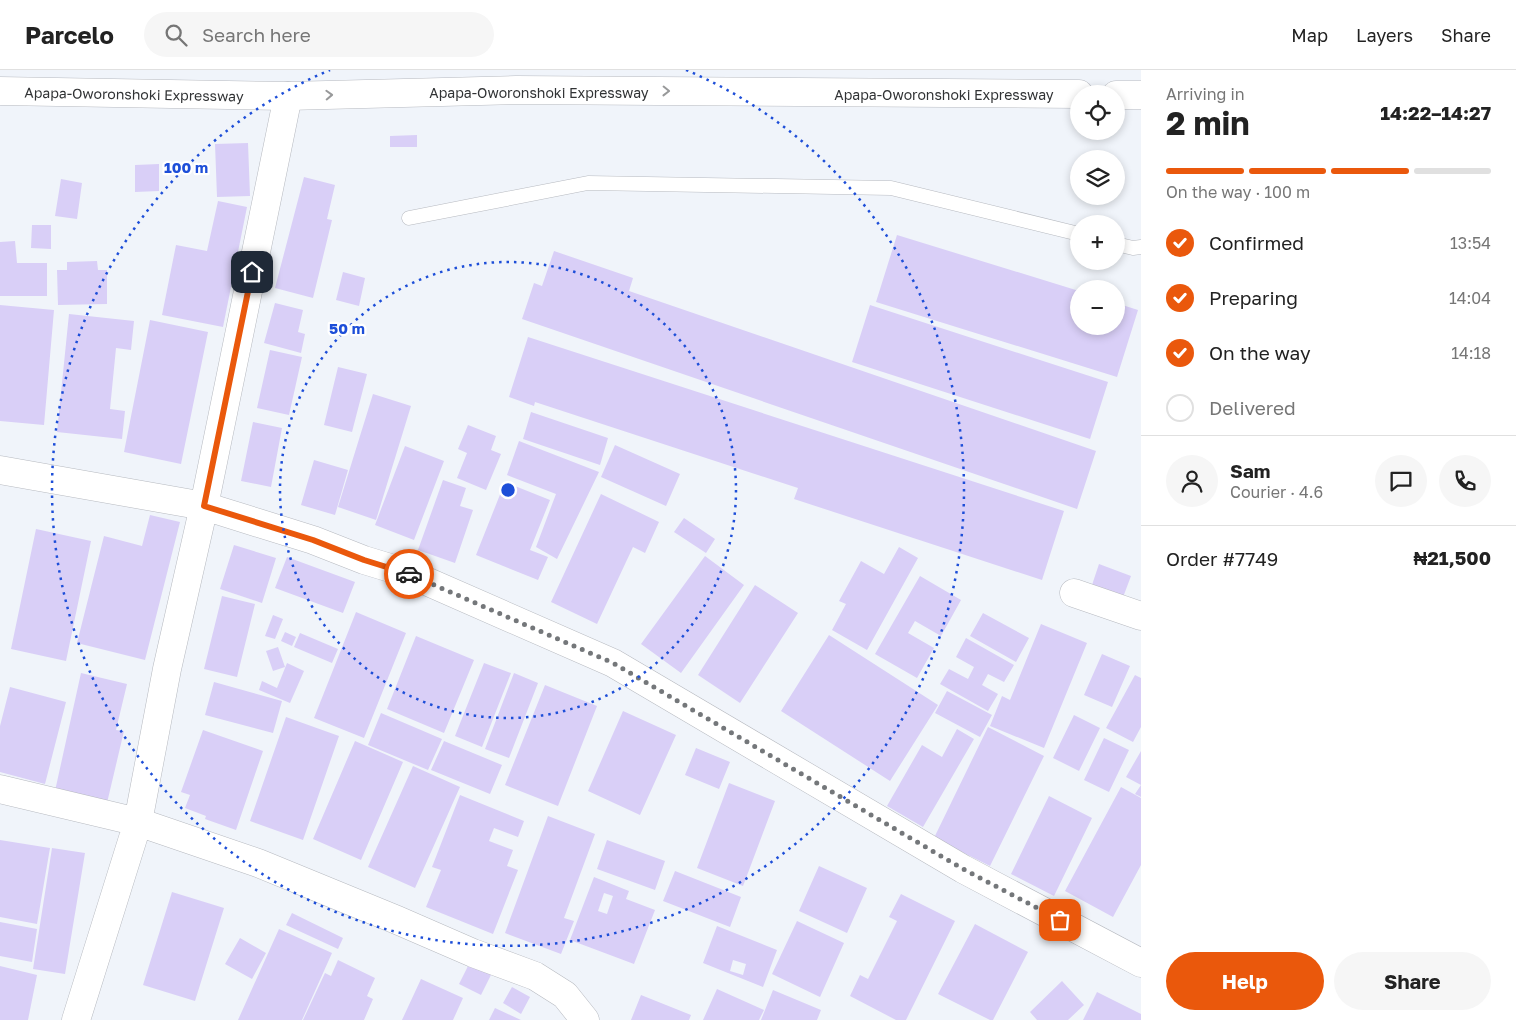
<!DOCTYPE html>
<html lang="en">
<head>
<meta charset="utf-8">
<style>
  :root { --surface:#fff; --page:#f6f6f6; --text:#222; --muted:#767676; --line:#e0e0e0; --accent:#ea580c }
  body { margin:0; font-family:"Golos Text",sans-serif; background:var(--page); color:var(--text); height:100vh; display:flex; flex-direction:column; font-size:19px; white-space:nowrap }
  * { box-sizing:border-box; margin:0 }
  p { font-size:16px; color:var(--muted) }
  .icon { flex:none; width:28px; height:28px; fill:none; stroke:currentColor; stroke-width:2; stroke-linecap:round; stroke-linejoin:round }
  .map { position:relative; flex:1; overflow:hidden }
  .details { display:flex; flex-direction:column; background:var(--surface); width:375px }
  .details>* { flex:none }
  .tools { position:absolute; left:1070px; top:15px; display:grid; gap:10px }
  .tools a { display:grid; place-items:center; width:55px; height:55px; border-radius:50%; background:var(--surface); box-shadow:0 2px 8px #0003; font-size:25px }
  .pin { position:absolute; display:grid; place-items:center; width:42px; height:42px; color:#fff; margin:-21px; border-radius:10px; box-shadow:0 2px 8px #0006 }
  .courier { position:absolute; display:grid; place-items:center; width:50px; height:50px; margin:-25px; border:4px solid #ea580c; border-radius:50%; background:#fff; color:#222; box-shadow:0 1px 6px #0007 }
  .summary em { font-style:normal; font-weight:700 }
  .summary div { display:flex; flex-direction:column-reverse }
  .summary { display:flex; align-items:center; justify-content:space-between; height:85px; padding:0 25px }
  h1 { font-size:32px; font-weight:700; line-height:38px }
  .bar { display:grid; grid-template-columns:repeat(4,1fr); gap:8px 5px; align-content:center; height:60px; padding:0 25px }
  .bar i { height:6px; border-radius:4px; background:var(--line) }
  .bar .on { background:var(--accent) }
  .bar p { grid-column:span 4 }
  .line { display:flex; align-items:center; gap:12px; padding:0 25px; border-top:1px solid var(--line) }
  .line div { flex:1 }
  .round { display:grid; place-items:center; flex:none; width:52px; height:52px; border-radius:26px; background:var(--page) }
  ol { padding:0 25px; list-style:none }
  li { display:flex; align-items:center; gap:15px; height:55px }
  li p { margin-inline-start:auto }
  li .icon { padding:5px; border-radius:50%; background:var(--accent); color:#fff; stroke-width:4 }
  li:last-child { color:var(--muted) }
  li i { width:28px; height:28px; border:2px solid var(--line); border-radius:50% }
  .action { display:flex; gap:10px; margin-top:auto; padding:10px 25px }
  .action a { flex:1; height:58px; border-radius:30px; background:var(--accent); color:#fff; font-size:20px; font-weight:700; line-height:58px; text-align:center }
  .action a+a { background:var(--page); color:var(--text) }
  header { display:flex; align-items:center; gap:30px; box-sizing:border-box; height:70px; padding:0 25px; background:var(--surface); border-bottom:1px solid var(--line) }
  header strong { font-size:24px }
  nav { display:flex; gap:28px; margin-inline-start:auto; font-size:18px }
  .search { width:350px; height:45px; background:var(--page); display:flex; align-items:center; gap:12px; box-sizing:border-box; padding:0 18px; border-radius:28px; color:var(--muted); font-size:19px }
  main { display:flex; flex:1; min-height:0 }
  .map>svg:first-child { display:block }
  .building { fill:#d9cff7; fill-rule:evenodd }
  .lines { fill:none; stroke-linecap:round; stroke-linejoin:round }
  .lane-casing { stroke:#b7bac0; stroke-width:15 }
  .street-casing { stroke:#b7bac0; stroke-width:29 }
  .primary-casing { stroke:#b7bac0; stroke-width:29 }
  .lane { stroke:#fff; stroke-width:14 }
  .street { stroke:#fff; stroke-width:28 }
  .primary { stroke:#fff; stroke-width:28 }
  .oneway { stroke:#98999a }
  .done { stroke:#74777a; stroke-width:5; stroke-dasharray:0 9 }
  .route { stroke:#ea580c; stroke-width:6 }
  .ring { fill:none; stroke:#1d4ed8; stroke-width:2.5; stroke-dasharray:2.5 5 }
  .labels { text-anchor:middle; dominant-baseline:central; stroke-width:4.5; stroke-linejoin:round; paint-order:stroke }
  .street-label { font-size:14px; fill:#313335; stroke:#fff }
  .centre { fill:#1d4ed8; stroke:#fff; stroke-width:2.5 }
  .ring-label { font-size:15px; text-anchor:middle; font-weight:bold; fill:#1d4ed8; stroke:#fff; stroke-width:4.5; stroke-linejoin:round; paint-order:stroke }
</style>
</head>
<body>
<header>
<strong>Parcelo</strong>
<div class="search"><svg class="icon" aria-label="search" viewBox="0 0 24 24"><circle cx="10" cy="10" r="6"/><path d="M15 15l6 6"/></svg>Search here</div>
<nav><a>Map</a><a>Layers</a><a>Share</a></nav>
</header>
<main>
<div class="map">
<svg width="1141" height="950" viewBox="0 0 1141 950">
  <rect width="100%" height="100%" fill="#f0f4fa"/>
  <path class="building" d="M417,65V77H390V66Z
    M248,73L250,126L217,127L215,74Z
    M159,94V121L135,122V95Z
    M304,107L335,115L327,149L332,150L313,228L275,218Z
    M61,109L82,113L77,149L55,146Z
    M218,131L247,137L223,257L162,245L176,175L207,181Z
    M32,155H51V179L31,178Z
    M897,165L1079,221V256H1116V233L1138,240L1117,307L876,232Z
    M15,171L17,193H47V226H0V172Z
    M554,181L633,208L629,221L1096,381L1077,439L522,249L534,213L542,216Z
    M97,191L98,200H107V234L58,235L57,200H67V192Z
    M343,202L365,208L359,236L336,230Z
    M275,233L303,240L298,262L305,264L301,283L264,273Z
    M0,235L54,240L44,355L0,351Z
    M870,235L1108,312L1090,369L852,292Z
    M69,244L134,251L131,280L116,278L110,339L125,341L122,369L57,362Z
    M150,250L208,262L181,394L124,382Z
    M528,267L1064,441L1042,510L794,429L798,418L535,332L534,336L509,327Z
    M270,280L302,287L289,345L257,338Z
    M338,297L367,304L352,362L324,355Z
    M373,324L411,336L376,450L338,437Z
    M531,342L608,368L600,395L523,369Z
    M253,352L282,358L271,417L241,411Z
    M468,355L496,366L491,380L501,384L486,420L457,408L467,383L458,379Z
    M519,371L599,402L557,489L536,477L556,424L507,405Z
    M615,375L680,404L666,436L601,407Z
    M405,376L444,391L414,470L375,455Z
    M314,390L348,400L335,445L301,435Z
    M443,410L466,418L460,436L473,440L455,493L418,480Z
    M505,412L550,430L530,480L548,487L538,510L476,485Z
    M601,424L659,452L645,483L633,477L597,554L551,532Z
    M150,445L180,452L145,590L77,573L104,466L142,476Z
    M684,448L715,469L706,483L674,462Z
    M36,459L91,471L66,591L11,579Z
    M234,475L276,488L262,533L220,519Z
    M899,477L918,488L867,580L832,560L846,534L839,531L861,491L884,504Z
    M705,486L744,515L681,603L641,574Z
    M287,487L355,512L343,543L275,518Z
    M1099,494L1131,506L1122,530L1091,518Z
    M920,506L961,530L941,566L915,551L908,563L934,578L917,608L875,584Z
    M755,515L798,543L740,633L698,605Z
    M222,526L255,534L237,607L204,599Z
    M356,542L406,563L364,668L314,648Z
    M983,543L1029,568L1016,592L970,566Z
    M273,545L283,549L275,569L265,566Z
    M1041,554L1087,573L1044,678L990,656L1002,626L1010,630Z
    M285,562L296,567L292,576L281,571Z
    M300,563L338,579L332,593L294,577Z
    M829,565L938,635L890,711L781,641Z
    M416,566L474,590L444,663L387,639Z
    M966,568L1014,595L1004,612L988,604L982,615L998,624L988,641L940,614L949,599L968,609L974,597L956,587Z
    M278,577L285,597L273,601L266,581Z
    M1102,584L1130,596L1112,637L1084,625Z
    M287,593L304,601L290,633L259,620L262,611L277,618Z
    M484,593L511,603L482,677L455,666Z
    M81,603L127,614L116,660L124,661L107,733L55,721Z
    M514,603L538,613L509,688L485,679Z
    M1135,605L1141,608V657L1133,672L1106,658Z
    M214,612L282,631L273,663L205,645Z
    M545,615L597,636L558,736L505,715Z
    M10,617L66,632L45,714L0,702V656Z
    M947,621L992,645L980,667L935,643Z
    M623,641L676,665L640,745L588,721Z
    M381,643L442,669L428,700L368,675Z
    M1074,645L1100,658L1079,701L1053,688Z
    M286,647L339,666L303,770L250,751Z
    M988,657L1044,686L990,796L934,768Z
    M957,659L974,669L923,757L887,736L922,675L942,687Z
    M203,660L263,681L236,760L205,749L206,746L185,738L190,725L181,722Z
    M1104,668L1129,680L1109,722L1084,710Z
    M355,671L403,692L361,790L313,769Z
    M444,671L502,695L490,724L431,700Z
    M696,678L730,692L719,719L685,705Z
    M1141,681V727L1135,724L1141,715L1126,707Z
    M413,696L460,717L415,818L368,797Z
    M729,713L775,731L743,816L697,798Z
    M1121,717L1141,728V795L1113,847L1065,821Z
    M460,725L524,751L518,767L494,758L489,771L513,780L507,796L518,800L493,864L426,837L441,800L432,797Z
    M1049,726L1092,748L1054,826L1011,804Z
    M548,746L595,764L564,848L574,851L561,884L505,863Z
    M0,770L50,778L37,854L0,847Z
    M607,770L665,791L655,820L597,799Z
    M52,778L85,783L65,904L33,899Z
    M819,796L867,818L847,863L799,841Z
    M675,801L741,827L730,857L663,831Z
    M594,807L629,821L626,829L655,840L634,894L570,870ZM604,823L613,826L607,844L598,841Z
    M172,822L224,838L195,931L143,915Z
    M901,824L955,851L906,950H896L850,926L860,905L868,909L897,851L889,847Z
    M292,843L343,868L338,879L286,855Z
    M797,851L844,873L820,927L772,904Z
    M0,852L37,859L32,892L0,886Z
    M975,854L1028,882L993,950H990L938,924Z
    M717,856L777,880L763,917L703,893ZM733,890L746,894L743,905L730,901Z
    M279,859L332,883L302,950H238Z
    M240,868L266,883L252,909L225,894Z
    M338,890L375,908L367,926L373,929L364,950H303L325,903L331,906Z
    M469,894L491,905L481,925L459,914Z
    M0,896L37,905L28,950H0Z
    M421,909L463,928L453,950H402Z
    M1062,911L1084,935L1068,950H1037L1030,942Z
    M512,917L530,927L521,944L503,933Z
    M717,919L764,940L759,950H703Z
    M773,920L821,940L817,950H761Z
    M1097,922L1141,944V950H1083Z
    M641,925L691,945L689,950H631Z
    M495,938L521,950H489Z"/>
  <g class="lines">
    <g class="lane-casing">
      <path id="lane" d="M409,148L588,113L891,118L1079,164
        M1116,174L1133,178L1141,177"/>
    </g>
    <g class="street-casing">
      <path id="street" d="M0,400L204,436L313,470L364,490L410,504L613,593L963,799L1141,893
        M1074,523L1141,546
        M0,719L138,752L258,793L397,850L473,883L535,906L565,925L585,950
        M76,950L138,752L167,599L204,436L288,26"/>
    </g>
    <g class="primary-casing">
      <path id="primary" d="M0,21L288,26L516,20L1079,24
        M1116,25H1141"/>
    </g>
    <use href="#lane" class="lane"/>
    <use href="#street" class="street"/>
    <use href="#primary" class="primary"/>
  </g>
  <defs><path id="oneway-chevron" d="M-2-3.5L2.5 0L-2 3.5" fill="none" stroke-width="1.6" stroke-linecap="round" stroke-linejoin="round" transform="scale(1.25)"/></defs>
  <g class="oneway">
    <use href="#oneway-chevron" transform="translate(666 21) rotate(1)"/>
    <use href="#oneway-chevron" transform="translate(329 25) rotate(-2)"/>
  </g>
  <g class="lines">
    <path class="done" d="M409,504L613,593L963,799L1060,850"/>
    <path class="route" d="M252,202L204,436L313,470L364,490L409,504"/>
  </g>
  <g class="ring">
    <circle cx="508" cy="420" r="228"/>
    <path d="M686 0A456 456 0 1 1 330 0"/>
  </g>
  <g class="labels">
    <g class="street-label">
      <text x="539" y="22">Apapa-Oworonshoki Expressway</text>
      <text transform="translate(134 24) rotate(1)">Apapa-Oworonshoki Expressway</text>
      <text x="944" y="24">Apapa-Oworonshoki Expressway</text>
    </g>
  </g>
  <circle cx="508" cy="420" r="8" class="centre"/>
  <g class="ring-label">
    <text x="186" y="103">100 m</text>
    <text x="347" y="264">50 m</text>
  </g>
</svg>
<div class="tools">
<a><svg class="icon" aria-label="locate" viewBox="0 0 24 24"><circle cx="12" cy="12" r="6"/><path d="M12 2v4M12 18v4M2 12h4M18 12h4"/></svg></a>
<a><svg class="icon" aria-label="layers" viewBox="0 0 24 24"><path d="M12 4l9 5-9 5-9-5zM3 14l9 5 9-5"/></svg></a>
<a>+</a>
<a>−</a>
</div>
<div class="pin" style="left:1060px;top:850px;background:#ea580c"><svg class="icon" aria-label="bag" viewBox="0 0 24 24"><path d="M5 8h14l-1 12H6zM9 8a3 3 0 0 1 6 0"/></svg></div>
<div class="pin" style="left:252px;top:202px;background:#1f2937"><svg class="icon" aria-label="home" viewBox="0 0 24 24"><path d="M3 11l9-7 9 7M6 9v11h12V9"/></svg></div>
<div class="courier" style="left:409px;top:504px"><svg class="icon" aria-label="car" viewBox="0 0 24 24"><path d="M5 17H2v-5l4-1 3-4h7l3 4 3 1v5h-3M9 17h6M6 11h13"/><circle cx="7" cy="17" r="2"/><circle cx="17" cy="17" r="2"/></svg></div>
</div>
<section class="details">
<div class="summary"><div><h1>2 min</h1><p>Arriving in</p></div><em>14:22–14:27</em></div>
<div class="bar"><i class="on"></i><i class="on"></i><i class="on"></i><i></i><p>On the way · 100 m</p></div>
<ol>
<li><svg class="icon" aria-label="check" viewBox="0 0 24 24"><path d="M5 12l5 5 9-10"/></svg>Confirmed<p>13:54</p></li>
<li><svg class="icon" aria-label="check" viewBox="0 0 24 24"><path d="M5 12l5 5 9-10"/></svg>Preparing<p>14:04</p></li>
<li><svg class="icon" aria-label="check" viewBox="0 0 24 24"><path d="M5 12l5 5 9-10"/></svg>On the way<p>14:18</p></li>
<li><i></i>Delivered</li>
</ol>
<div class="line" style="height:90px"><a class="round"><svg class="icon" aria-label="person" viewBox="0 0 24 24"><circle cx="12" cy="8" r="4"/><path d="M4 21q1-7 8-7t8 7"/></svg></a><div><b>Sam</b><p>Courier · 4.6</p></div><a class="round"><svg class="icon" aria-label="chat" viewBox="0 0 24 24"><path d="M4 5h16v11H9l-5 4z"/></svg></a><a class="round"><svg class="icon" aria-label="phone" viewBox="0 0 24 24"><path d="M5 4h4l2 5-3 2q2 4 5 5l2-3 5 2v4C11 20 4 13 5 4z"/></svg></a></div>
<div class="line" style="height:65px"><div>Order #7749</div><b>₦21,500</b></div>
<div class="action"><a>Help</a><a>Share</a></div>
</section>
</main>
</body>
</html>
